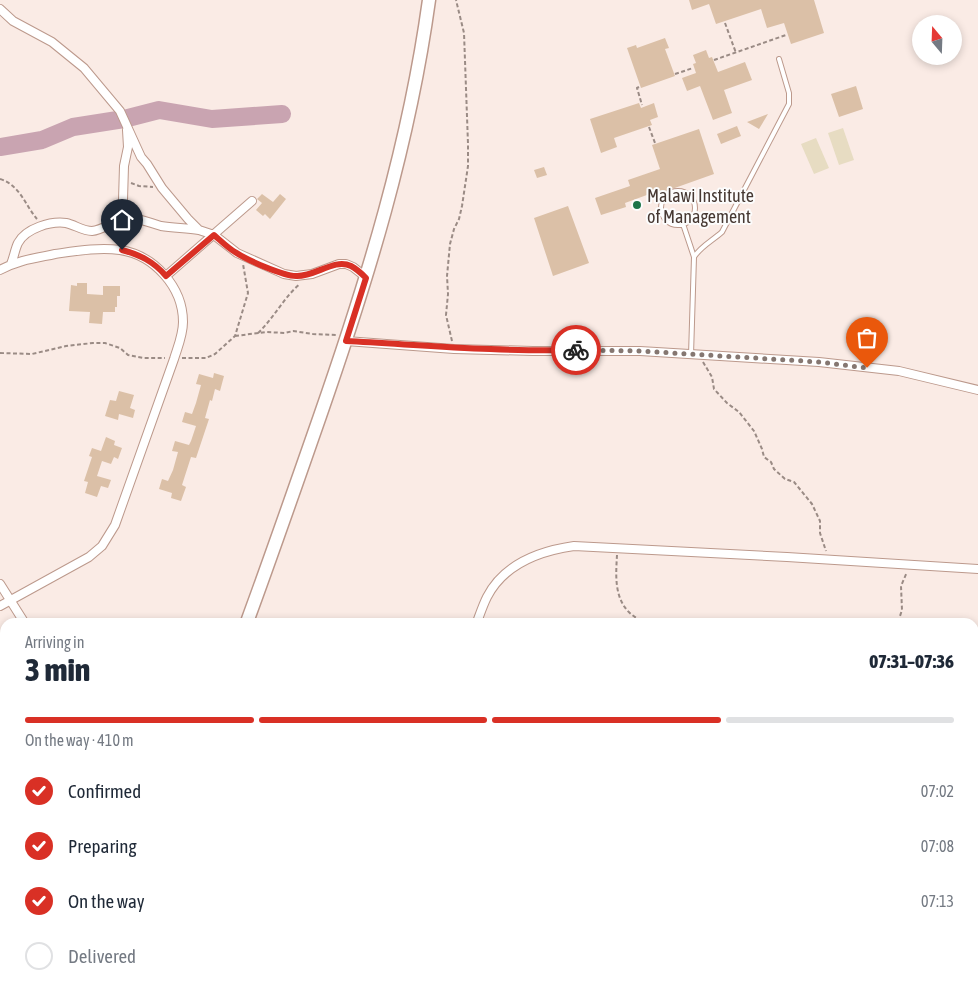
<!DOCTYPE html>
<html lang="en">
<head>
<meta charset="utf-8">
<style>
  :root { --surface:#fff; --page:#f2f2f3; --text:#1f2937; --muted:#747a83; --line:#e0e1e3; --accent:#d93025 }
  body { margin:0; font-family:"Asap Condensed",sans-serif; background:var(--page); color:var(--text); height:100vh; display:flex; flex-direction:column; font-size:19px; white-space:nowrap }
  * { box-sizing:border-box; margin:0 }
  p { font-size:16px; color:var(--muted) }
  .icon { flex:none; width:28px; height:28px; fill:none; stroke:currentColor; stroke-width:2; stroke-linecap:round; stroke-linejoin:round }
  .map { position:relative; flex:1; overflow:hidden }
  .drawer { position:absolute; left:0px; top:618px; width:979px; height:376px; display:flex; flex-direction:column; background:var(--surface); border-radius:15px 15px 0 0; box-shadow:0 2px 8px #0003 }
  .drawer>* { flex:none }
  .needle { width:32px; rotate:341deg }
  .buttons { position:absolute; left:912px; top:15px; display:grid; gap:10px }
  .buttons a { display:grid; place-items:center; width:50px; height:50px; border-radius:50%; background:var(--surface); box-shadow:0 2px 8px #0003; font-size:25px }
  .pin { position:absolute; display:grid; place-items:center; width:42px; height:42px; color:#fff; margin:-51px -21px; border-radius:50% 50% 50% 0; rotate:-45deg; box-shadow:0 0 5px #0007 }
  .pin .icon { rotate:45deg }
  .courier { position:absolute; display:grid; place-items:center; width:50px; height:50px; margin:-25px; border:4px solid #d93025; border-radius:50%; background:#fff; color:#222; box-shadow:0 1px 6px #0007 }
  .overview em { font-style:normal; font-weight:800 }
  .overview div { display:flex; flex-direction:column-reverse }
  .overview { display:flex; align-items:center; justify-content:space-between; height:85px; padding:0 25px }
  h1 { font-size:32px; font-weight:800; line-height:38px }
  .bar { display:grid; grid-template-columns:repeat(4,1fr); gap:8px 5px; align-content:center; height:60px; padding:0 25px }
  .bar i { height:6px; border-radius:4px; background:var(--line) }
  .bar .on { background:var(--accent) }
  .bar p { grid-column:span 4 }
  ol { padding:0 25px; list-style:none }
  li { display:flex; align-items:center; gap:15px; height:55px }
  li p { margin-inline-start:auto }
  li .icon { padding:5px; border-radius:50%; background:var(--accent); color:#fff; stroke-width:4 }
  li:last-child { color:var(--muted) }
  li i { width:28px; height:28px; border:2px solid var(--line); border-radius:50% }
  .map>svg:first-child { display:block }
  .green { fill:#e7dcc2 }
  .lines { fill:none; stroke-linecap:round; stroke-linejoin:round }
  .stream { stroke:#a2848b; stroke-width:3 }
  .river { stroke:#c9a4b1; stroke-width:18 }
  .building { fill:#dbc0a7 }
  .service-casing { stroke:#bc998c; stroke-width:6 }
  .minor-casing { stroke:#bc998c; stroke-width:10 }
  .trunk-casing { stroke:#bc998c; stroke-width:15 }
  .path { stroke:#9a8b85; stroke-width:2; stroke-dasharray:4 2.5; stroke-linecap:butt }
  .service { stroke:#fff; stroke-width:4 }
  .minor { stroke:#fff; stroke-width:8 }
  .trunk { stroke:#fff; stroke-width:12 }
  .done { stroke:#857771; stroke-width:5; stroke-dasharray:0 9 }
  .route { stroke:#d93025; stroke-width:6 }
  .poi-dot { fill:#1c7549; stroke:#fcfcfc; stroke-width:2 }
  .labels { text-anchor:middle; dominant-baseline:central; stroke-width:4; stroke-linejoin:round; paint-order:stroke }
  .poi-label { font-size:18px; fill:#463832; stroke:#fcfcfc; text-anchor:start }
</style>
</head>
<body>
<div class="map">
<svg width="978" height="993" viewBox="0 0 978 993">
  <rect width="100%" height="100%" fill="#faebe5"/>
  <path class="green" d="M843,128L854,160L839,165L828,133Z
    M816,138L829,168L814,174L801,144Z"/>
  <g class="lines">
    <path class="stream" d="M974,968L978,973
      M978,984V991
      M793,989L798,990L802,993"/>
    <path class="river" d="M0,147L42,140L73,127L124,119L159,110L212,119L282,114"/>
  </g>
  <path class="building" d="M689,0H814L824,33L791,44L784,23L767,28L761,9L716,24L709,4L692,10Z
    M665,38L669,48L665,49L675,76L641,88L627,48L636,45L637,48Z
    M706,50L709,58L712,57L718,72L745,62L752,80L724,90L732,113L713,120L700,86L687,91L682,78L696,73L693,64L696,63L693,55Z
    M856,86L863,109L839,117L831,94Z
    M639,103L641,108L654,103L658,117L650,120L652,125L614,138L617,147L601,153L590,119Z
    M768,114L759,129L747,122Z
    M737,126L741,136L721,144L717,134Z
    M699,129L714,174L655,195V192L625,203L626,207L601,215L595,198L630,186L628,180L660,169L652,145Z
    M544,167L547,175L537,178L534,170Z
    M262,194L273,202L280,194L286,199L270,219L265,214L263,216L256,210L262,203L257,199Z
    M568,206L589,263L553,276L534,218Z
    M77,283H87V294L103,295V286H120V296H117V307H115V312H103L102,324L89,323L90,312L69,311L71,285L77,286Z
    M214,373L224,376L220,391L215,389L212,401L210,400L205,418L209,419L196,458L191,457L182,485L186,487L181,501L171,498L172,493L159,489L162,479L168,481L173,470L178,452L172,451L175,441L189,445L191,441L196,426L182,422L185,412L192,414L196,403L201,385L196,384L199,374L213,378Z
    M119,391L134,395L130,408L135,410L133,418L119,414L118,420L105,416L110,400L116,401Z
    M106,437L115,441L114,445L122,448L118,459L114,457L111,464L102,461L97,476L111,480L108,488L101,486L97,497L85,493L88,482L84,481L92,457L89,456L92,448L101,451Z"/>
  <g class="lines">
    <g class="service-casing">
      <path id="service" d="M661 208a17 17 0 1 1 34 0a17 17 0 1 1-34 0Z
        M683,224L694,257
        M691,355L694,257C701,246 712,241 722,232L789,104V93L779,59"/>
    </g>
    <g class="minor-casing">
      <path id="minor" d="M0,9L13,21L52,42L84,68L120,111L141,157L147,164L162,188L188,219L199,230L214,235L237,253L284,274L296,276L312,274L339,264H346L353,267L367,278
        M116,221L123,200L124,166L128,147L127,130
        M11,264C14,257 15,249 18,243C26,228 51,221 66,223C75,225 83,231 92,231C104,230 115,219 128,218C140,218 150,223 161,226C174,228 187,228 199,230
        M0,270C18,260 36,258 55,254C76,251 99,247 120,250C154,255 183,287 183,322C183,335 178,346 174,359L115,525L102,546L89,557L0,606
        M166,276L252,201
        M346,341L454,349L533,351H640L819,362L899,371L978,390
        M0,584L24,622
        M477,622C480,614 483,605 487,597C504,564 539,551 574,546L787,557L978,569
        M0,682L5,679
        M0,853L5,837
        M347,993L348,989"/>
    </g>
    <g class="trunk-casing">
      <path id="trunk" d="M247,622C272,554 296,485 320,416C368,278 409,145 429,0
        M118,993L120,989"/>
    </g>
    <path class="path" d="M725,23L736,53
      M714,60L786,35
      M675,74L693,68
      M639,87L637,88L642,105
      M649,127L655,143
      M0,179C20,185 25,205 37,219
      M131,183L139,186L153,187
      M258,333C274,318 284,297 300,284
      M235,336L266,332L285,333L293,331L313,334L336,335
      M452,341L446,315L448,294L447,276L450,244L454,229L459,219L462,206L468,166V144L464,33L456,0
      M0,353L32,354L66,346L93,343H105L120,348L128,355L144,358H165
      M182,358H206L215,354L235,336L248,293L243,264
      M703,362L712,377L714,389L727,403L739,412L754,431L762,449L764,457L771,462L774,469L785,479L794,482L812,504L820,521V533L826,551
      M617,555C616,573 614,595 627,610C631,615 637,618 642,622
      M898,622L902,610L901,586L907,572
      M976,897L978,899"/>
    <use href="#service" class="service"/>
    <use href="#minor" class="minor"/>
    <use href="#trunk" class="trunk"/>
  </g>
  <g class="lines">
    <path class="done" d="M576,350L640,351L819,362L867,368"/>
    <path class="route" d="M122,250C140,255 153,261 166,276L214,235C221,241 228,248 235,252C247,260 283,276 296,276C315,277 334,258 351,266C357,269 362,274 366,278L346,341C423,345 499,352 576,350"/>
  </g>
  <circle class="poi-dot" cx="637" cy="205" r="5"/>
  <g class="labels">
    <g class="poi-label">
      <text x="647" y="195">Malawi Institute<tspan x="647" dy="21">of Management</tspan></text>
    </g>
  </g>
</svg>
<div class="buttons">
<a><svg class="needle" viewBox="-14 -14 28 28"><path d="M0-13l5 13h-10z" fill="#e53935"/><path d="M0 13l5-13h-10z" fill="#747a83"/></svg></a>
</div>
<div class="pin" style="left:867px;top:368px;background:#ea580c"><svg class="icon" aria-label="bag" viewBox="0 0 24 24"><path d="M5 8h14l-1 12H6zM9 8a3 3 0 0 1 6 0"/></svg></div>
<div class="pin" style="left:122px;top:250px;background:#1f2937"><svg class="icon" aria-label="home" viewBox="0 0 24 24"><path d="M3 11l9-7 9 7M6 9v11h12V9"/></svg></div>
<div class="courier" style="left:576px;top:350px"><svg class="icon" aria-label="bike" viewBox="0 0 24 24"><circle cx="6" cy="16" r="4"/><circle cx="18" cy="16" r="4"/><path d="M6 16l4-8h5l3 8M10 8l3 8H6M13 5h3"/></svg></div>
<section class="drawer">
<div class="overview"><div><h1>3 min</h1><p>Arriving in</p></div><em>07:31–07:36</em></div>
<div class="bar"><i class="on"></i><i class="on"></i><i class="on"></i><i></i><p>On the way · 410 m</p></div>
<ol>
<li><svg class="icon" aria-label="check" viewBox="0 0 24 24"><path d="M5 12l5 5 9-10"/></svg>Confirmed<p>07:02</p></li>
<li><svg class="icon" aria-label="check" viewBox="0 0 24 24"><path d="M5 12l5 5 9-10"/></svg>Preparing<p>07:08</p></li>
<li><svg class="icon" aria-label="check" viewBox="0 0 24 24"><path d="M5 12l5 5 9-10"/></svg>On the way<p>07:13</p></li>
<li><i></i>Delivered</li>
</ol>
</section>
</div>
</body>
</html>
